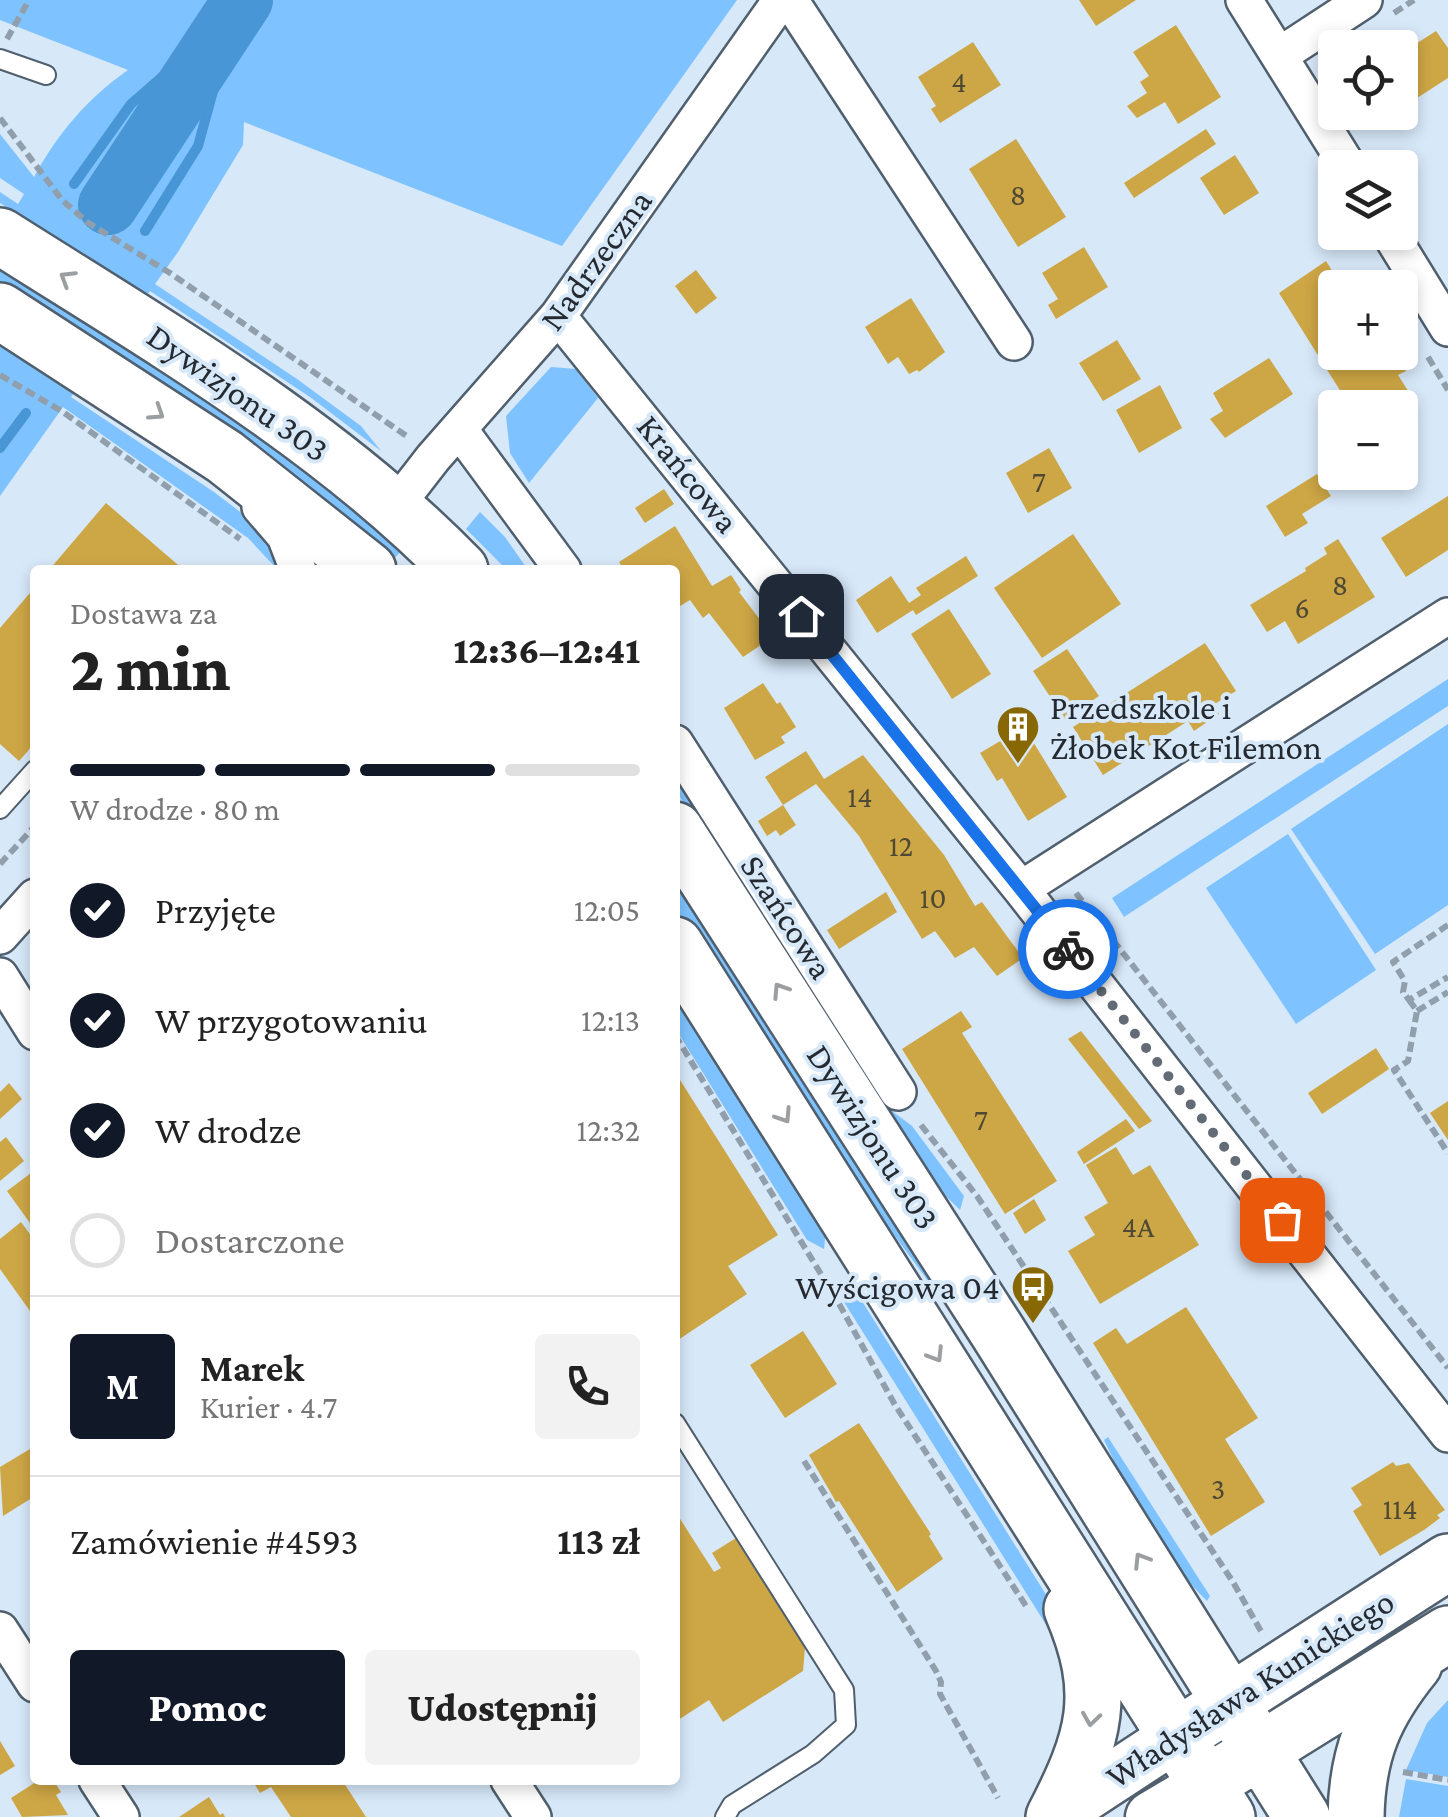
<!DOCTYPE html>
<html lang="pl">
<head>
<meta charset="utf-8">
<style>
  :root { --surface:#fff; --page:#f2f2f2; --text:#222; --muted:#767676; --line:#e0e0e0; --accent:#111827 }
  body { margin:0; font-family:"Crimson Pro",serif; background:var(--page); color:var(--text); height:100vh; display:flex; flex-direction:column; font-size:38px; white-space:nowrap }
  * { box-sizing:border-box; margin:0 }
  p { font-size:32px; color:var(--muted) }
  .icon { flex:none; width:55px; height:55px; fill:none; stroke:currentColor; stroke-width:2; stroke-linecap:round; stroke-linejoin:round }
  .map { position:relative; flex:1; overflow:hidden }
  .sheet { position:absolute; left:30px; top:565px; width:650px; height:1220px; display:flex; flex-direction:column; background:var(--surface); border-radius:10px; box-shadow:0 5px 15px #0003 }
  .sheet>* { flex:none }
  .tools { position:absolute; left:1318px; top:30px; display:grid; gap:20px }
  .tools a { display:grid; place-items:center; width:100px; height:100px; border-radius:10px; background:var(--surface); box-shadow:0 5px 15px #0003; font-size:50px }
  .pin { position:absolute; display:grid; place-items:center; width:85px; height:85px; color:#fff; margin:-42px; border-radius:20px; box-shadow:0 5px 15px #0006 }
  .courier { position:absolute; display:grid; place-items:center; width:100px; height:100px; margin:-50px; border:8px solid #1a73e8; border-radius:50%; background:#fff; color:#222; box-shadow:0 2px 12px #0007 }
  .summary em { font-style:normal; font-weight:800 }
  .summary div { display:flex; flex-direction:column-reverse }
  .summary { display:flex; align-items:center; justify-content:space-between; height:170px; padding:0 40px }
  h1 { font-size:65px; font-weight:800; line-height:75px }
  .bar { display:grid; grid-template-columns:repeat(4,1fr); gap:15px 10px; align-content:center; height:120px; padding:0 40px }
  .bar i { height:12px; border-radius:8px; background:var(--line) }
  .bar .selected { background:var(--accent) }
  .bar p { grid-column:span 4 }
  .line { display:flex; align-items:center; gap:25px; padding:0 40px; border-top:2px solid var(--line) }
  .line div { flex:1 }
  .round { display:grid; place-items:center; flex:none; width:105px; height:105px; border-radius:10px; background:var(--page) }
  ol { padding:0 40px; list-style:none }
  li { display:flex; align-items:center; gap:30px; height:110px }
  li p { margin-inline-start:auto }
  li .icon { padding:10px; border-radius:50%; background:var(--accent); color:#fff; stroke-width:4 }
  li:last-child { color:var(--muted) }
  li i { width:55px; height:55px; border:5px solid var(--line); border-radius:50% }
  .primary-button { display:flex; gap:20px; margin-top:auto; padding:20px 40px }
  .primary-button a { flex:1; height:115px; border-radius:10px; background:var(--accent); color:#fff; font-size:40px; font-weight:800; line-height:115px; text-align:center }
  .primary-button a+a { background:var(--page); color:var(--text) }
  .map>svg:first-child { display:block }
  .green { fill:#7ec3ff }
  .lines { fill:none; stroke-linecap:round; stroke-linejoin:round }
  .stream { stroke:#4896d6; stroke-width:10 }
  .river { stroke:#4896d6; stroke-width:60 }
  .building { fill:#cda645 }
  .service-casing { stroke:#505f6d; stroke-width:22 }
  .minor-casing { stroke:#505f6d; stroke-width:40 }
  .secondary-casing { stroke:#505f6d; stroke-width:55 }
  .primary-casing { stroke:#505f6d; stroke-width:60 }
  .path { stroke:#919eab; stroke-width:6; stroke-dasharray:10 5; stroke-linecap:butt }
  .service { stroke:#fff; stroke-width:18 }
  .minor { stroke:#fff; stroke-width:35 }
  .secondary { stroke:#fff; stroke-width:50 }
  .primary { stroke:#fff; stroke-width:55 }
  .oneway { stroke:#9c9fa2 }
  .done { stroke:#636c76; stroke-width:10; stroke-dasharray:0 18 }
  .route { stroke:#1a73e8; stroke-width:12 }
  .labels { text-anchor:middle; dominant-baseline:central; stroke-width:8; stroke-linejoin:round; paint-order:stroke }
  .number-label { font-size:30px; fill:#4e4935 }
  .street-label { font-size:35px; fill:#242a30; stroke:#d7e8f9 }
  .poi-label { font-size:35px; fill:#242a30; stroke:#d7e8f9; text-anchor:start }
</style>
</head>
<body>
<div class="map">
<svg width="1448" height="1817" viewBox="0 0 1448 1817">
  <rect width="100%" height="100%" fill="#d7e8f9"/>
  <path class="green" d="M0,0H737L562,246L244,122L243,145L178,252L155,284L297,379L361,426L381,451L310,397L150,291L118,334L263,433L407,545L389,564L103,353L71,397L214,492L264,530L274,551L276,568L248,538L63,407L0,496V237L14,212L0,203V192L18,204L24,194L0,178V134L34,177C58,133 87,99 128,70L0,20Z
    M551,367L576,369L598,398L529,483L510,453L506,416Z
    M480,512L505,537L528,570H507L466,529Z
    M1448,679V706L1124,917L1112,898Z
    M1448,724V905L1375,954L1291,829Z
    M675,772L852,1042L892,1111L912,1126L964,1196L960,1210L914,1165L685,806L675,788Z
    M1288,834L1376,970L1296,1024L1206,888Z
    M675,861L950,1294L942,1300L813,1125L675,908Z
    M675,984L826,1230L824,1249L807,1240L675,1028Z
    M842,1280L855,1290L1067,1628L1065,1655L844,1302Z
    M1108,1437L1210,1596L1207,1601C1162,1557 1131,1497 1104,1440Z
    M1448,1700V1777L1406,1770L1427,1723Z
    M1406,1779L1448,1786V1817H1399Z"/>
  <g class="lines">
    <path class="stream" d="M74,184L131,104L233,15
      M145,231L198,146L234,15
      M0,448L26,413"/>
    <path class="river" d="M108,205L243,0"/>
  </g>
  <path class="building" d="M1079,0H1136L1096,26Z
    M1176,25L1221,97L1178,124L1165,102L1137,118L1127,106L1147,93L1140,82L1149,76L1133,52Z
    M1436,31L1448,48V78L1400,109V54Z
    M973,42L1001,85L940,123L931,109L936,106L918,77Z
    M1206,129L1216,144L1134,198L1124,183Z
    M1016,139L1066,217L1018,247L969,169Z
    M1235,155L1259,193L1224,215L1200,178Z
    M1084,247L1108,287L1056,319L1048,305L1058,299L1042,273Z
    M1326,261L1339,282L1347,277L1354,288H1335V352H1394L1406,371L1398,375L1410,394L1388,408H1351L1279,293Z
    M696,270L717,298L696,314L675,286Z
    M911,298L945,352L919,372L917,370L909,374L898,357L888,364L865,327Z
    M1117,340L1141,379L1103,401L1079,363Z
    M1269,358L1293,394L1225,438L1210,419L1223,411L1213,393Z
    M1160,385L1182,428L1139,453L1116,410Z
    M1049,448L1072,488L1028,513L1006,473Z
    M1317,474L1331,496L1302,514L1308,523L1285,537L1266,506Z
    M664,489L674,504L645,523L635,508Z
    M1448,496V550L1406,577L1381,538Z
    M106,503L184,570H49Z
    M675,526L712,586L731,575L741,590L739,592L773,637L743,657L709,613L703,618L690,600L675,609V570H624L619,562Z
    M1073,534L1121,604L1042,658L994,588Z
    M1338,539L1375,597L1298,644L1285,621L1267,632L1250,605L1306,571L1305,568L1327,554L1324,548Z
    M966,556L978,576L916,615L913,610L877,633L856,600L891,576L909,603L921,595L916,588Z
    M35,587V743L19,761L0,744V628Z
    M949,609L991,674L952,699L911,634Z
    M1205,643L1236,691L1213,705L1219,714L1194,731L1188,721L1103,775L1073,727Z
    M1067,649L1099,696L1065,719L1033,671Z
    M763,683L777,704L780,702L796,727L781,737L785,743L755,760L724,708Z
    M1024,727L1067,797L1028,821L1002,778L997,781L980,753Z
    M806,751L824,779L863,755L944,855L975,906L982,902L1023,958L997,976L974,947L955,958L935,931L922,939L859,836L816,784L783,805L765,777Z
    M783,805L796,825L780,836L776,830L767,836L758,821Z
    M886,892L897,912L839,949L827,930Z
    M961,1011L972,1027L962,1033L1057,1181L1005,1214L902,1049Z
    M1081,1031L1152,1121L1139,1129L1068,1039Z
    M1376,1048L1389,1069L1322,1114L1308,1093Z
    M675,1072L778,1235L728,1266L747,1294L675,1342Z
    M9,1083L22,1099L0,1119V1092Z
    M1448,1101V1140L1430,1113Z
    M1126,1119L1135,1131L1084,1164L1077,1152Z
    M6,1137L24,1161L0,1181V1142Z
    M1116,1147L1133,1175L1150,1165L1199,1245L1100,1304L1068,1251L1095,1235L1084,1217L1108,1203L1086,1165Z
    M35,1170V1230L7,1191Z
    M1034,1199L1046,1220L1025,1234L1013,1213Z
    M21,1222L35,1241V1318L0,1269V1239Z
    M1186,1307L1258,1418L1225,1439L1265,1502L1211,1536L1093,1343L1116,1328L1127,1344Z
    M803,1331L837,1384L785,1418L750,1365Z
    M859,1423L931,1534L929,1536L943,1559L897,1592L839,1501L836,1502L809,1455Z
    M30,1449L35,1456V1496L3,1516L0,1467Z
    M1393,1462L1396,1466L1409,1463L1445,1510L1437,1515L1440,1518L1424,1530L1380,1556L1353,1511L1362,1505L1351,1488Z
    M675,1511L714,1572L721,1568L712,1553L736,1538L805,1648L803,1671L723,1722L709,1700L675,1722Z
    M0,1741L15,1766L0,1775Z
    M39,1780H53L61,1792L56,1795L68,1815L22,1817L11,1798Z
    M252,1780H342L366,1817H291L271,1787L260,1793Z
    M209,1797L220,1815L223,1813L225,1817H179Z"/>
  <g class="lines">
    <g class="service-casing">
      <path id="service" d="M0,59L46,75
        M0,809L35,770
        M675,1423L844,1690L846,1725L813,1754L732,1805L725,1817"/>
    </g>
    <g class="minor-casing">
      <path id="minor" d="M790,0L1014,342
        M1244,0L1349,168
        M1280,55L1364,0
        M1389,232L1448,328
        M558,316L1021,889L1448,1434
        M459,429L563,570
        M260,507L285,536L298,570
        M395,507L433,458L558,316L781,0
        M675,743L898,1092
        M1021,889L1448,616
        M0,936L35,897
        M0,976L35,1032
        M0,1630L35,1684
        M97,1780L121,1817
        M509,1780L533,1817"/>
    </g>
    <g class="secondary-casing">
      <path id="secondary" d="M1053,1817L1175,1737
        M1151,1817L1205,1785"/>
    </g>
    <g class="primary-casing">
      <path id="primary" d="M0,236C159,337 328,434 460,570
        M0,311L225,457L368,570
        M675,830L999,1334L1302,1817
        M675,945L1227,1817
        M1198,1723L1448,1562
        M1229,1770L1448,1634
        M1054,1817C1095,1738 1108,1693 1072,1609
        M1356,1817C1357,1754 1374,1713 1414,1664"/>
    </g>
    <path class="path" d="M1394,13L1414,0
      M7,39L29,0
      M0,118L62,200L87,222L170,273L408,437
      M1428,357L1448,390
      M0,375L63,412L240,539
      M0,864L35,826
      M1076,893L1448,1368
      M1448,925L1393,962L1405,981L1403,992L1409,1000L1448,977
      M1409,1000L1417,1011L1408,1061L1394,1070L1448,1153
      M1417,1011L1448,992
      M675,1035L838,1302L895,1405L1028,1609
      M921,1125L977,1196L1233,1582L1262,1633
      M804,1461L936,1671L941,1682L940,1694L998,1798
      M1403,1772L1448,1780
      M354,1781L355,1780"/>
    <use href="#service" class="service"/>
    <use href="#minor" class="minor"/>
    <use href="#secondary" class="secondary"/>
    <use href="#primary" class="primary"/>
  </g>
  <defs><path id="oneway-chevron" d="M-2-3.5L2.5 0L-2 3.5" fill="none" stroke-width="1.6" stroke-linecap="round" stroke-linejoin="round" transform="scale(2.5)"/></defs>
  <g class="oneway">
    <use href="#oneway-chevron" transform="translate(67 278) rotate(-148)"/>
    <use href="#oneway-chevron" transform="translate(157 413) rotate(33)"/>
    <use href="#oneway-chevron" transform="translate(780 990) rotate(-123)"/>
    <use href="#oneway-chevron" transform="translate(784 1116) rotate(57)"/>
    <use href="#oneway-chevron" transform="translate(936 1355) rotate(58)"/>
    <use href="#oneway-chevron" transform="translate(1141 1560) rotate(-122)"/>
    <use href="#oneway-chevron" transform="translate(1091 1719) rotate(98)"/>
  </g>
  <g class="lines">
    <path class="done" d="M1068,949L1282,1220"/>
    <path class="route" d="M801,616L1068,949"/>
  </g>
  <defs>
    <g id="building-pin" transform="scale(2.25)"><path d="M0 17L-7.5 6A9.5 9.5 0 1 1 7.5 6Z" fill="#886804" stroke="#d7e8f9"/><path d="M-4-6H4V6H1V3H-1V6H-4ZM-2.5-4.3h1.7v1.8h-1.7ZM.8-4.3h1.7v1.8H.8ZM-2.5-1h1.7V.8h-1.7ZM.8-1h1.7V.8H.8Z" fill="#fff"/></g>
    <g id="bus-pin" transform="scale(2.25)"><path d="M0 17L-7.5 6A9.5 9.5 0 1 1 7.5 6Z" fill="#886804" stroke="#d7e8f9"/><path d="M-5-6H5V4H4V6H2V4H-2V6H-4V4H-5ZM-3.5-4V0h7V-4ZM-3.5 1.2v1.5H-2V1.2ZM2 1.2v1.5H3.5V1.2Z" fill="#fff"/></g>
  </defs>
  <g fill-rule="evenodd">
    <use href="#building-pin" x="1018" y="727"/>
    <use href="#bus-pin" x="1033" y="1287"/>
  </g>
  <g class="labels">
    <g class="number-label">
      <text x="959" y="81">4</text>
      <text x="1018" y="194">8</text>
      <text x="1039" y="481">7</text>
      <text x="1340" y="584">8</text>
      <text x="1302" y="607">6</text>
      <text x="860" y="796">14</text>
      <text x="901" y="845">12</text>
      <text x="933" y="897">10</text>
      <text x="981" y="1119">7</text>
      <text x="1138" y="1226">4A</text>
      <text x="1218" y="1488">3</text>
      <text x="1400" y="1508">114</text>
    </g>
    <g class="street-label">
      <text transform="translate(596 260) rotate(-54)">Nadrzeczna</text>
      <text transform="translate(238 393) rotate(35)">Dywizjonu 303</text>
      <text transform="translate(688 474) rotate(51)">Krańcowa</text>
      <text transform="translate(787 917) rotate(57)">Szańcowa</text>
      <text transform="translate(873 1137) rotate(57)">Dywizjonu 303</text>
      <text transform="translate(1250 1689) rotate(-33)">Władysława Kunickiego</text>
    </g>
    <g class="poi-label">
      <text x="1050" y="707">Przedszkole i<tspan x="1050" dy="40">Żłobek Kot Filemon</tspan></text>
      <text x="1000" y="1287" text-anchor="end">Wyścigowa 04</text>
    </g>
  </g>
</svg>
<div class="tools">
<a><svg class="icon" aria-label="locate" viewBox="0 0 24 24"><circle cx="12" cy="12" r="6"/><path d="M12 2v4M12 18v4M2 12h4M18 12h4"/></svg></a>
<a><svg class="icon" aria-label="layers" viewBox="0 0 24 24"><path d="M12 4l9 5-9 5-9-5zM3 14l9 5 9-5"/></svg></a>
<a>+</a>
<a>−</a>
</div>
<div class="pin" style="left:1282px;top:1220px;background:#ea580c"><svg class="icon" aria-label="bag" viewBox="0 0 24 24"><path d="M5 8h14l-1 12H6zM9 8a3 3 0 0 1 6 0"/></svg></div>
<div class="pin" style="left:801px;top:616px;background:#1f2937"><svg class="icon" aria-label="home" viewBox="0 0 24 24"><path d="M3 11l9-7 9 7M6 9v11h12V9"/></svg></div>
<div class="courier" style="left:1068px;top:949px"><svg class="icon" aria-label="bike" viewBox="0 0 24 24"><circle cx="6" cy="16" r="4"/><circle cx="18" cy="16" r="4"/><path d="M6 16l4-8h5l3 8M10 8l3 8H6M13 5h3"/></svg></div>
<section class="sheet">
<div class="summary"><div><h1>2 min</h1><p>Dostawa za</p></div><em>12:36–12:41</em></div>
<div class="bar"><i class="selected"></i><i class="selected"></i><i class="selected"></i><i></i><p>W drodze · 80 m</p></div>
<ol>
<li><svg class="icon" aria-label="check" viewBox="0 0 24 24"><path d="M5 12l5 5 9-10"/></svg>Przyjęte<p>12:05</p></li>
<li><svg class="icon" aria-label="check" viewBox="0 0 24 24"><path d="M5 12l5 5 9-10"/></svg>W przygotowaniu<p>12:13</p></li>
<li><svg class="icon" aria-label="check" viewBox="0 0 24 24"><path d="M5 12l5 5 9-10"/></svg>W drodze<p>12:32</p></li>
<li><i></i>Dostarczone</li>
</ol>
<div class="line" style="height:180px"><b class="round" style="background:var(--accent);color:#fff">M</b><div><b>Marek</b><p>Kurier · 4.7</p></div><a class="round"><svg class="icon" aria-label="phone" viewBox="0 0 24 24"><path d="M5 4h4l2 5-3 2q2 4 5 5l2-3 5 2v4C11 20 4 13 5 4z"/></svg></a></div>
<div class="line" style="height:130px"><div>Zamówienie #4593</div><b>113 zł</b></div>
<div class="primary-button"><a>Pomoc</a><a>Udostępnij</a></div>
</section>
</div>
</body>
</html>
